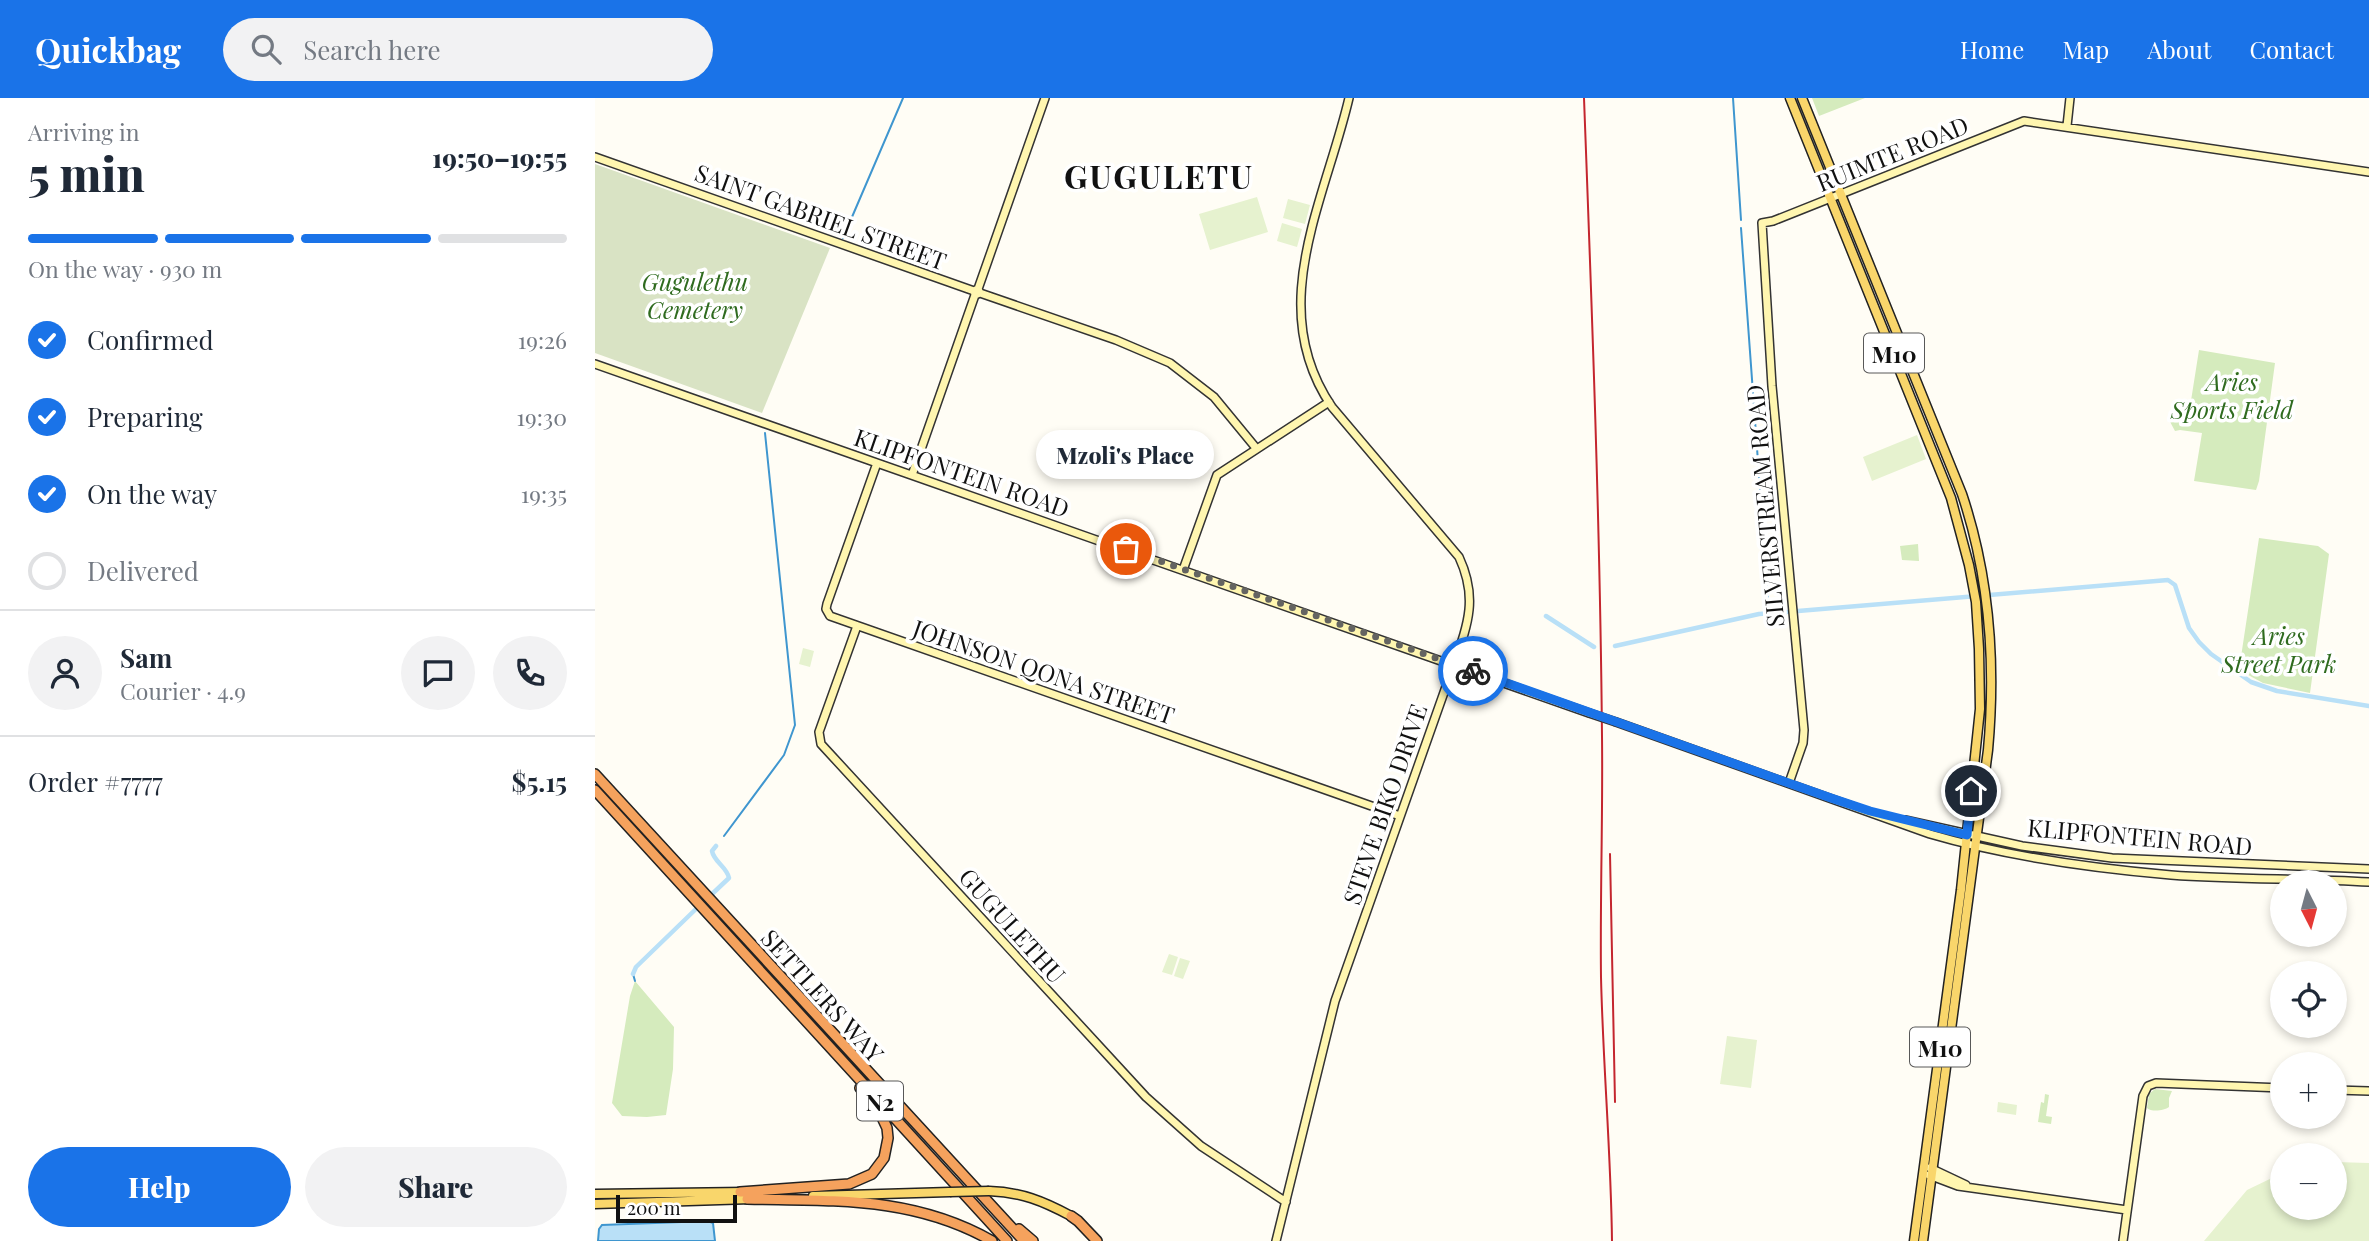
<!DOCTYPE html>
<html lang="en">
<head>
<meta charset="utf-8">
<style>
  :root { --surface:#fff; --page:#f2f2f3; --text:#1f2937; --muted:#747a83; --line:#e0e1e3; --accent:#1a73e8 }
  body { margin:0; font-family:"Playfair Display",serif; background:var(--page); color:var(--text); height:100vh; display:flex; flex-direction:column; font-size:26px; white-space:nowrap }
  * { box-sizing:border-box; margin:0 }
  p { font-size:23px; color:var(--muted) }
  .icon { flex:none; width:38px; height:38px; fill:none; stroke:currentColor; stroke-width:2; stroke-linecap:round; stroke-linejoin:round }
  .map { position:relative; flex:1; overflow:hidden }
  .sheet { display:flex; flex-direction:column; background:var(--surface); width:595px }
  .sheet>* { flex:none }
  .needle { width:46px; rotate:174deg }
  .tools { position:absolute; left:1675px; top:772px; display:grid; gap:14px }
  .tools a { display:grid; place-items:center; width:77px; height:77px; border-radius:50%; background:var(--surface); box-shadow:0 4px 10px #0003; font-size:35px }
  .scale { position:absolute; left:21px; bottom:18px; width:121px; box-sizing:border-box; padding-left:7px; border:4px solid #111; border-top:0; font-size:19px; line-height:24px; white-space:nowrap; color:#111; -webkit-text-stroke:5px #fff; paint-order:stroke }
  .pin { position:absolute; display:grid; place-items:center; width:60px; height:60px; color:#fff; margin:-30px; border:4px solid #fff; border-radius:50%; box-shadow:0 2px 7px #0007 }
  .courier { position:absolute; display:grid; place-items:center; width:70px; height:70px; margin:-35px; border:5px solid #1a73e8; border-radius:50%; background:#fff; color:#222; box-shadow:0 2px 9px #0007 }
  .bubble { position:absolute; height:49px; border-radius:24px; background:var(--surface); box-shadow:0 4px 10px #0003; font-size:23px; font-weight:800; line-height:49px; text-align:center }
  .summary em { font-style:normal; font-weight:800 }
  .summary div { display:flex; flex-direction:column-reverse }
  .summary { display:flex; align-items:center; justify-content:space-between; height:119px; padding:0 28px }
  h1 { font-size:46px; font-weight:800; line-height:52px }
  .bar { display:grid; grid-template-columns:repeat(4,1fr); gap:10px 7px; align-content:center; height:84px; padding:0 28px }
  .bar i { height:9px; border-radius:5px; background:var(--line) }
  .bar .on { background:var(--accent) }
  .bar p { grid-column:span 4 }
  .line { display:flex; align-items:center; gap:18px; padding:0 28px; border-top:2px solid var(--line) }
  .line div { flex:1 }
  .round { display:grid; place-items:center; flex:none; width:74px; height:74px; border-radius:37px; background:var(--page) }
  ol { padding:0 28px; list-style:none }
  li { display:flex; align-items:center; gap:21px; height:77px }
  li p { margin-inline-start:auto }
  li .icon { padding:7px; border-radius:50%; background:var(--accent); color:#fff; stroke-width:4 }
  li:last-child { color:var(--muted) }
  li i { width:38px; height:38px; border:4px solid var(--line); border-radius:50% }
  .action { display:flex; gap:14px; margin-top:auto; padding:14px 28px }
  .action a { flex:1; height:80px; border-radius:42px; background:var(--accent); color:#fff; font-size:28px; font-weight:800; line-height:80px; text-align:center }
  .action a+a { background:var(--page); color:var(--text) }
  header { display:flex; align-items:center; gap:42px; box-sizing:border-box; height:98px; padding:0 35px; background:var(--accent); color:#fff }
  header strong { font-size:33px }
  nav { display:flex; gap:38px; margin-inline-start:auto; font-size:24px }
  .search { width:490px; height:63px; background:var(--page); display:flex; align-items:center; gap:18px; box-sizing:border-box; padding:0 24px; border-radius:38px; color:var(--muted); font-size:26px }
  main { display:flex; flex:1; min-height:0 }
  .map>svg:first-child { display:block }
  .green { fill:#d5ebbd }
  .cemetery { fill:#d9e3c4 }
  .pitch { fill:#e6f2cf }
  .water { fill:#b9e0f7; stroke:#3f96cf; stroke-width:2 }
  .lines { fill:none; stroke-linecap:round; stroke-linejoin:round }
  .stream { stroke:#3f96cf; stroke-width:2 }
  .canal { stroke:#b9e0f7; stroke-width:4.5 }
  .secondary-casing { stroke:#333; stroke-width:10 }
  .primary-casing { stroke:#222; stroke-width:11 }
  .highway-casing { stroke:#222; stroke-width:12 }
  .secondary { stroke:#fff6b0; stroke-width:7 }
  .primary { stroke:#f9d66b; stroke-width:8 }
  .highway { stroke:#f5a25d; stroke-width:9 }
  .rail { stroke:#c4262e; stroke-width:2 }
  .secondary-bridge-casing { stroke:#333; stroke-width:10; stroke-linecap:butt }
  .primary-bridge-casing { stroke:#222; stroke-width:11; stroke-linecap:butt }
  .secondary-bridge { stroke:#fff6b0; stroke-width:7 }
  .primary-bridge { stroke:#f9d66b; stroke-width:8 }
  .done { stroke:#646461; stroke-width:7; stroke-dasharray:0 12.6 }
  .route { stroke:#1a73e8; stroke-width:9 }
  .labels { text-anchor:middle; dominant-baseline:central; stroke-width:7; stroke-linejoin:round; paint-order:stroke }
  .shield { fill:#fff; stroke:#585858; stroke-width:2 }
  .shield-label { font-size:23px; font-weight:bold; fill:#111 }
  .street-label { font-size:24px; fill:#111; stroke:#fff }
  .park-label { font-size:24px; font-style:italic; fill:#2f6b1f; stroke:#fff }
  .district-label { font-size:32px; font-weight:bold; letter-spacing:2px; fill:#111; stroke:#fff }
</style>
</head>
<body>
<header>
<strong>Quickbag</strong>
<div class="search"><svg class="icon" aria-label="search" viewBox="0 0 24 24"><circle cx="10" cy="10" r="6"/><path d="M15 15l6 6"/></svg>Search here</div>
<nav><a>Home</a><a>Map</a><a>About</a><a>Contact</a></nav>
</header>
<main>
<section class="sheet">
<div class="summary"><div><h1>5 min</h1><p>Arriving in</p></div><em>19:50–19:55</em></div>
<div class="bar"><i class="on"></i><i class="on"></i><i class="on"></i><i></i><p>On the way · 930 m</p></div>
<ol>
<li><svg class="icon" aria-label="check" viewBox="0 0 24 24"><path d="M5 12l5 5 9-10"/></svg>Confirmed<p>19:26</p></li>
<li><svg class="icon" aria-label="check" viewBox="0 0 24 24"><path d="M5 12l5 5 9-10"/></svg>Preparing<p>19:30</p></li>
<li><svg class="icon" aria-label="check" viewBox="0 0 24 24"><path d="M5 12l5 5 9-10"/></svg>On the way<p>19:35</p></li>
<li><i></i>Delivered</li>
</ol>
<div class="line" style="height:126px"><a class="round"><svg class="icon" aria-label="person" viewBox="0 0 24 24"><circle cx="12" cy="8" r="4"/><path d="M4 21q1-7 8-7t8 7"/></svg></a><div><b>Sam</b><p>Courier · 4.9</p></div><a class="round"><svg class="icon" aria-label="chat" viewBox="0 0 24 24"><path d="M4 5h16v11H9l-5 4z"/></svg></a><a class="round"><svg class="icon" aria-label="phone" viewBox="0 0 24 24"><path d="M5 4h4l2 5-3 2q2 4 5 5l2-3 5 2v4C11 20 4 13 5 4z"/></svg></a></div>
<div class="line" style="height:91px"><div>Order #7777</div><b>$5.15</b></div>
<div class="action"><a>Help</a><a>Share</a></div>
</section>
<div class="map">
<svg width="1774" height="1143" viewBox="0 0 1774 1143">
  <rect width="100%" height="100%" fill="#fffdf5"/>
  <path class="green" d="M1217,0H1270L1224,18Z
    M1604,252L1680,265L1664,383L1661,392L1599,383L1607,335L1585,332L1580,333L1573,320L1595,309Z
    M1664,440L1723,448L1734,456L1715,595L1668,585L1644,572Z
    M1323,446L1324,463L1307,462L1305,448Z
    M40,883L79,929L78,971L71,1017L52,1019L27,1018L17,1005L35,898Z
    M1560,991L1577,993L1574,1000V1009C1569,1013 1556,1014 1552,1010L1554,996Z
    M1450,996L1454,997L1451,1018L1457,1019L1456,1026L1443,1024L1446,1004L1449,1005Z"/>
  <path class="cemetery" d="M0,66L235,150L167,315L0,255Z"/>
  <path class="pitch" d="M662,99L673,134L615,152L604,116Z
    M693,101L715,107L710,126L688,120Z
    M687,125L707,131L702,149L682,143Z
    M1322,337L1331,361L1277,383L1268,359Z
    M208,550L219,553L215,569L204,566Z
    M574,856L583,859L577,877L567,874Z
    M585,860L595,863L588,881L579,878Z
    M1132,938L1162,942L1156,990L1125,986Z
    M1403,1004L1422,1007L1421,1017L1402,1014Z
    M1740,1064L1774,1065V1143H1609L1652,1092L1681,1078L1680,1073L1687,1074V1110H1740Z"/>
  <path class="water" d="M113,1123L118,1125L120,1143H3L4,1131L7,1127Z"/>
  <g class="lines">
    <path class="stream" d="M1138,0L1146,122
      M1146,130L1174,515
      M248,140L308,0
      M129,738L189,657L200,627L170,335
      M38,876L40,883"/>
    <path class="canal" d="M1203,513L1573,482L1580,487L1594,530L1604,544L1616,556L1656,584L1682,593L1774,608
      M951,518L999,549
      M1020,548L1164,516L1192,514
      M116,797L134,780C132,769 119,764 117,753L121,748
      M38,876L41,869L102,810"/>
    <g class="secondary-casing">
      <path id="secondary" d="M1472,28L1475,0
        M0,59L379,193L383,191L385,195L380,197L379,193
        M383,191L450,0
        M385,195L521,242L575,265L619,299L661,350
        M0,266L994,615
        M282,365L232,506L231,511L235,518L805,718
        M317,377L380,197
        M588,472L622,377L734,304
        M262,528L224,634L226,646L551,999L606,1048L691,1104
        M867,546L870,560L880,573
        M1021,624L1335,736C1413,759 1495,770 1576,777C1642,782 1708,780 1774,784
        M1194,685L1208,645L1209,632L1177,288L1167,125L1178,123L1429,23L1774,74
        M1310,722L1427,748L1517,760L1774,771
        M1740,992L1774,993
        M1335,1070L1371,1087
        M1334,1077L1363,1088L1532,1112
        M681,1143L740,903L859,566C873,526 883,500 864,459L737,309C669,210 730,103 754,0
        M1528,1143L1548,998L1553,988L1561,985L1687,990"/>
    </g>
    <g class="primary-casing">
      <path id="primary" d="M1195,0L1356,400L1374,467L1381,504L1384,551L1385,611L1366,792L1319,1143
        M1207,0L1367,396C1395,480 1401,565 1393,652L1328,1143
        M394,1093C426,1094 448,1103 476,1118
        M0,1096L150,1094
        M218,1098L355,1094
        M0,1106L156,1101"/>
    </g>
    <g class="highway-casing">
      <path id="highway" d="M0,676L429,1143
        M0,692L412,1143
        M145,1094L254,1086L277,1076L289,1060L293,1040L292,1030L284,1013L265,990
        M152,1101C239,1103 318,1098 397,1143
        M476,1118L483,1123L502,1143
        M424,1131L438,1143"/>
    </g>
    <use href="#secondary" class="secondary"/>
    <use href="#primary" class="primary"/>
    <use href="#highway" class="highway"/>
    <path class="rail" d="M989,0C997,213 1005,425 1007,638C1008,718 1005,798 1006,879C1008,967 1016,1055 1017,1143
      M1015,756L1020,1004"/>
    <g class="secondary-bridge-casing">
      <path id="secondary-bridge" d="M994,615L1021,624"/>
    </g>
    <g class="primary-bridge-casing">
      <path id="primary-bridge" d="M355,1094L394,1093"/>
    </g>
    <use href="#secondary-bridge" class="secondary-bridge"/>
    <use href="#primary-bridge" class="primary-bridge"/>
  </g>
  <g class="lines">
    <path class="done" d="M531,451L878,573"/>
    <path class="route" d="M878,573L1236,700L1275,713L1372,737L1376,693"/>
  </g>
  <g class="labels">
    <g class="shield">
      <rect x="1269" y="235.5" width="60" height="39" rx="5"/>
      <rect x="1315" y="929.5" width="60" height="39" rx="5"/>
      <rect x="262" y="983.5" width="46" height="39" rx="5"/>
    </g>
    <g class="shield-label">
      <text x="1299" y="255">M10</text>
      <text x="1345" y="949">M10</text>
      <text x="285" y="1003">N2</text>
    </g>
    <g class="street-label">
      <text transform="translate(1297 55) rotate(-22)">RUIMTE ROAD</text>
      <text transform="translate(226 118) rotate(20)">SAINT GABRIEL STREET</text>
      <text transform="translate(367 374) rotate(19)">KLIPFONTEIN ROAD</text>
      <text transform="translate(1169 408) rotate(-95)">SILVERSTREAM ROAD</text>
      <text transform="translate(449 573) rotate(19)">JOHNSON QONA STREET</text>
      <text transform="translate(789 706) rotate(-71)">STEVE BIKO DRIVE</text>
      <text transform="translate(1545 738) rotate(5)">KLIPFONTEIN ROAD</text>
      <text transform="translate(418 827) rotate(48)">GUGULETHU</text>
      <text transform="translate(228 897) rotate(48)">SETTLERS WAY</text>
    </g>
    <g class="park-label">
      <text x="100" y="183">Gugulethu<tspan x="100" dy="28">Cemetery</tspan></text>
      <text x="1637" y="283">Aries<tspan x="1637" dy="28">Sports Field</tspan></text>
      <text x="1684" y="537">Aries<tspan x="1684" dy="28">Street Park</tspan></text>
    </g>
    <g class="district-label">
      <text x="564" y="77">GUGULETU</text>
    </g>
  </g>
</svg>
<div class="tools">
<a><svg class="needle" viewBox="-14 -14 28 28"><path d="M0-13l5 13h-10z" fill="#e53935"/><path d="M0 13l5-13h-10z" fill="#747a83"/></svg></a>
<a><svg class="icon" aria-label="locate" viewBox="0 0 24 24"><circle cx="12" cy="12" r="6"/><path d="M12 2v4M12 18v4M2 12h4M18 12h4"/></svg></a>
<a>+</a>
<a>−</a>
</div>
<div class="scale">200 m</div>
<div class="pin" style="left:531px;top:451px;background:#ea580c"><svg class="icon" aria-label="bag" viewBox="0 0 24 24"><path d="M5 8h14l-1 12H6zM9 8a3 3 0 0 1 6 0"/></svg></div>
<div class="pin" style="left:1376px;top:693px;background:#1f2937"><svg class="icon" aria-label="home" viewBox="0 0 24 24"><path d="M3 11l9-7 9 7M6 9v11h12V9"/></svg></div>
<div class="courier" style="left:878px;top:573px"><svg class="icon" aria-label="bike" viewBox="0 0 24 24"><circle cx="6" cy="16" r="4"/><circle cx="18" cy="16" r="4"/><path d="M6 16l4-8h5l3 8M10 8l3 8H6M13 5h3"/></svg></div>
<div class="bubble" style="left:441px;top:332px;width:178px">Mzoli's Place</div>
</div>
</main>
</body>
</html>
